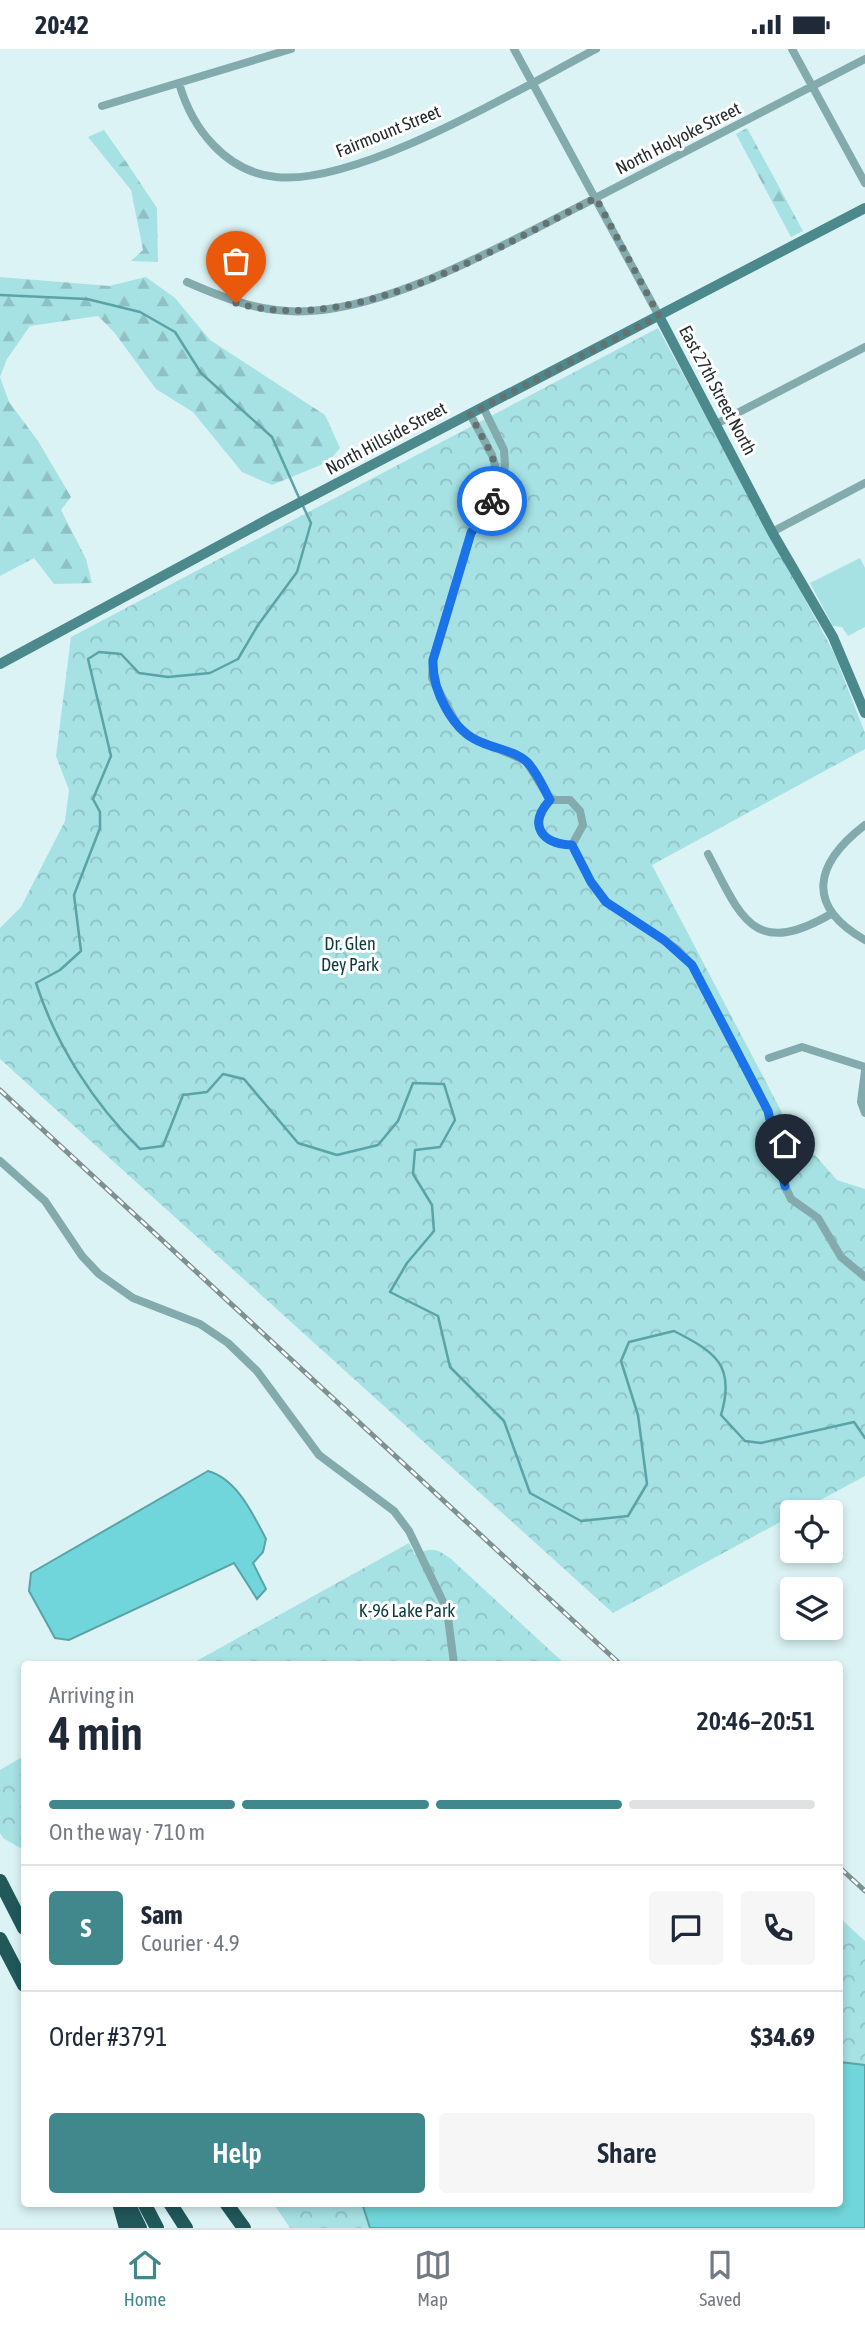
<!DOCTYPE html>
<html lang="en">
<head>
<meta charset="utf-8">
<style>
  :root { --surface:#fff; --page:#f6f6f7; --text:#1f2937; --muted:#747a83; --line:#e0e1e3; --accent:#40888c }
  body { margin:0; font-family:"Asap Condensed",sans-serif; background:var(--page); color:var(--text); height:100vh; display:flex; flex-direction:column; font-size:26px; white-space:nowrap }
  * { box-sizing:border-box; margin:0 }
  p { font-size:23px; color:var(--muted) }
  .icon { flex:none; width:38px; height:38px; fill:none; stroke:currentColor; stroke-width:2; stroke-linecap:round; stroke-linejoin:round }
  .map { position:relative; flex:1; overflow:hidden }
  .drawer { position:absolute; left:21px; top:1612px; width:822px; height:546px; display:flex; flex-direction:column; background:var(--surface); border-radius:7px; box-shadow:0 4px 10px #0003 }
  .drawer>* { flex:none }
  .buttons { position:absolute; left:780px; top:1451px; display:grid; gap:14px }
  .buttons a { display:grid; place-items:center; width:63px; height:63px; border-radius:7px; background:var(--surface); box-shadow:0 4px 10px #0003; font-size:35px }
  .pin { position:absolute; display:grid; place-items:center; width:60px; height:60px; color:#fff; margin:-72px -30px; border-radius:50% 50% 50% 0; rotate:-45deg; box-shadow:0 0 7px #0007 }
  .pin .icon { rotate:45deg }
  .courier { position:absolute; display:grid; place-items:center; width:70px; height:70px; margin:-35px; border:5px solid #1a73e8; border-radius:50%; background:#fff; color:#222; box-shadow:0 2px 9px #0007 }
  .head em { font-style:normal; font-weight:600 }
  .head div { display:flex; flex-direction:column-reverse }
  .head { display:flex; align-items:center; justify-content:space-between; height:119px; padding:0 28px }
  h1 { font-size:46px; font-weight:600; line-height:52px }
  .bar { display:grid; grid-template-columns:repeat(4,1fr); gap:10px 7px; align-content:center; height:84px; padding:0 28px }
  .bar i { height:9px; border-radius:5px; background:var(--line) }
  .bar .active { background:var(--accent) }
  .bar p { grid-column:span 4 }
  .line { display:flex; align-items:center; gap:18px; padding:0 28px; border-top:2px solid var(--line) }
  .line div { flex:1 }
  .round { display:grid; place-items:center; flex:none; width:74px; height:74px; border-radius:7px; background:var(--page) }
  .button { display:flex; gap:14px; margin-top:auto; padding:14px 28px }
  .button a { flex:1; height:80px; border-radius:7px; background:var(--accent); color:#fff; font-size:28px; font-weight:600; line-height:80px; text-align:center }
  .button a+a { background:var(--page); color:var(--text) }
  .status { display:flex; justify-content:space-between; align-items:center; height:49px; padding:0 35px; background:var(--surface); direction:ltr }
  .status svg { height:19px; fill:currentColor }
  .dock { display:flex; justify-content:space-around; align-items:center; height:98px; border-top:2px solid var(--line); background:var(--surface); font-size:19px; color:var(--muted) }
  .dock a { display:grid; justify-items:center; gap:4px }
  .dock .active { color:var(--accent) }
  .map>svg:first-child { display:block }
  .green { fill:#a6e1e4 }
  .forest { fill:url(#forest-firs) }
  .park { fill:url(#park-crowns) }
  .water { fill:#71d6db; stroke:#5aa3a7; stroke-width:2 }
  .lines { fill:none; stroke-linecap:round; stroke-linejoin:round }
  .stream { stroke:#5aa3a7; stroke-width:2.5 }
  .street { stroke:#83aaac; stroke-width:8 }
  .secondary { stroke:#4b898d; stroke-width:10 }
  .highway { stroke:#21585a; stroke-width:14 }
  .rail-casing { stroke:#7f9091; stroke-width:5 }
  .rail { stroke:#fff; stroke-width:2.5; stroke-dasharray:8; stroke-linecap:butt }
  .done { stroke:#647273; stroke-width:7; stroke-dasharray:0 12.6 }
  .route { stroke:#1a73e8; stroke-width:9 }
  .labels { text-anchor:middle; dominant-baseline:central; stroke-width:6; stroke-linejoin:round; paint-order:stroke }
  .street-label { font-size:18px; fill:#242d2e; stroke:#fff }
  .park-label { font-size:18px; fill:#0a3b3e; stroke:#fff }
</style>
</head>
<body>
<div class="status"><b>20:42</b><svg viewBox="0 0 49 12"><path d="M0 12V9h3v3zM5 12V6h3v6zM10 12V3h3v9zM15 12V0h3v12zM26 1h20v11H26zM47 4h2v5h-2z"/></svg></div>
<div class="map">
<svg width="865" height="2179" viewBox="0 0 865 2179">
  <defs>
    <pattern id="forest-firs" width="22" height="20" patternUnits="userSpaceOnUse" patternTransform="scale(1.75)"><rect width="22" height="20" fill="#a6e1e4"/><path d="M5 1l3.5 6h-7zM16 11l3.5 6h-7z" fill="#8fc1c4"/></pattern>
    <pattern id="park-crowns" width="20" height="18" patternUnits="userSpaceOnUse" patternTransform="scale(1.75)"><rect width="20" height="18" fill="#a6e1e4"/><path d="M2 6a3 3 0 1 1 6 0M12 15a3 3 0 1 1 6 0" fill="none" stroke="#8fc1c4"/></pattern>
  </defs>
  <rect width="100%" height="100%" fill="#dbf3f4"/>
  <path class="green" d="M104,81L125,111L114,120L88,88Z
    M860,509L865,519V578L848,587L842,578L833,577L810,534Z"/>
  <path class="forest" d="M747,79L803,182L791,188L736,85Z
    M125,111L157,159L158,213L131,212L143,201L131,141L114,120Z
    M0,228L109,237L146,228L175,249L210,291L325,366L340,399L328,413L272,436L242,423L193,363L156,340L114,283L98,267L30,277L7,310L0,328L9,353L38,392L71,448L61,461L86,510L92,534L54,535L34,509L0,527Z"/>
  <path class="park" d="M658,279L834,604L865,684V700L652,816L789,1077L837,1131L865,1140V1427L798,1463H793V1466L613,1564L0,1010V879L21,858L65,772L69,741L56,707L71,588Z
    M409,1494L415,1506C431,1498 436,1499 450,1509L565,1615H191Z
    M24,1707V1801L3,1789L0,1784V1721Z
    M840,1869L865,1892V2179H290L273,2154H840Z"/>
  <path class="water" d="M208,1422C237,1430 253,1465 266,1490L263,1503L253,1514L266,1540L257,1550L234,1514L69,1591L55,1589L29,1542L31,1524Z
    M840,2013L865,2016V2179H370L362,2154H840Z"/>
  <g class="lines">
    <path class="stream" d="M0,246L87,250L140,263L175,283L201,324L272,388L300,451
      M303,457L311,474L297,523L258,576L238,610L210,624L168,628L139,624L121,605L99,603L88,610L111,707L93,750L100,763V779L74,846L81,902L60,921L36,934C56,996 94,1055 140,1100L163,1097L183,1046L207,1043L223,1025L244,1030L298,1094L337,1106L378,1096L398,1072L413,1034L444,1035L455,1071L440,1098L415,1101L413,1125L432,1156L434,1182L407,1214L390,1243L438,1267L450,1318L504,1372L530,1444L581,1472L628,1467L647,1435L638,1366L621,1312L629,1293L674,1282C715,1303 736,1316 721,1366L745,1392L761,1394L854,1373L865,1389"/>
    <path class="street" d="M514,0L659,267
      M792,0L865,134
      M179,34C192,80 226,123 276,128C358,137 521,39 596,0
      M102,57L291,0
      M187,233C228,251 265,265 310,262C395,257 501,197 576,159C673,110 769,59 865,10
      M483,358L504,401L505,416L501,437L471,484L433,611L432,629L459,679L468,687L526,712L550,751
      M470,365L492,406L500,434
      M716,375L865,298
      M772,483L865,434
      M550,751H570L580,762L583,776L572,796C541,795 527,776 550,751Z
      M865,776C814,815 805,857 865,891
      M572,796L591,833L606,853L677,900L692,916L768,1062L785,1137L791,1150L818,1169L841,1208L865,1228
      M708,805C741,868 753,910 831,865
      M769,1009L802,998L865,1018
      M865,1022L861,1053L865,1064
      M0,1112L45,1152L82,1207L99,1225L133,1249L200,1275L228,1294L257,1322L319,1406L394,1462L409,1482L447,1561L454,1615"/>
    <path class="secondary" d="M659,267L772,483L833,588L865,664
      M0,615L272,468L865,159"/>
    <path class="highway" d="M0,1832L24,1879
      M0,1890L24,1936
      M119,2154L126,2179
      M128,2154L140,2179
      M144,2154L157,2179
      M170,2154L186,2179
      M226,2154L244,2179"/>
    <g class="rail-casing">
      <path id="rail" d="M0,1041L620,1615
        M840,1819L865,1842"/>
    </g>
    <use href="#rail" class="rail"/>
  </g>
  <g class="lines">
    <path class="done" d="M236,254C355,288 493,200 596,149L659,267L470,365L492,406L500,437L492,452"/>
    <path class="route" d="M492,452L471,484L433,611C432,641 452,683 483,694C497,700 515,702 527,713C537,723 543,738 550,751C527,776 542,795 572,796L591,833L606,853L664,891L692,916L768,1062L785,1137"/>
  </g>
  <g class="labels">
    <g class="street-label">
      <text transform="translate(388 82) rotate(-22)">Fairmount Street</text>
      <text transform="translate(678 89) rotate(-27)">North Holyoke Street</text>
      <text transform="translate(718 341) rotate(62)">East 27th Street North</text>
      <text transform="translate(386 389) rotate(-28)">North Hillside Street</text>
    </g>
    <g class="park-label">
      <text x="350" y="894">Dr. Glen<tspan x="350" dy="21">Dey Park</tspan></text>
      <text x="407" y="1561">K-96 Lake Park</text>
    </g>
  </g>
</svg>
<div class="buttons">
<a><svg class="icon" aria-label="locate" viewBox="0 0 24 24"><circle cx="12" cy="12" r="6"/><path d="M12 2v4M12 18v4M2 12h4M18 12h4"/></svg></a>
<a><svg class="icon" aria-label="layers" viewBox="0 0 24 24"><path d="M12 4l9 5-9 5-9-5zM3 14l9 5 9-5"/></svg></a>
</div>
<div class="pin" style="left:236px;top:254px;background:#ea580c"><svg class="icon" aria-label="bag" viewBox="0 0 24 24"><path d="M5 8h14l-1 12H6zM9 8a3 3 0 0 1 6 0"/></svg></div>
<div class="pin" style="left:785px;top:1137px;background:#1f2937"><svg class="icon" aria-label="home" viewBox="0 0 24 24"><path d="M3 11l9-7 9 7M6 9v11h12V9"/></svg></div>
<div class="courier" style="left:492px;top:452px"><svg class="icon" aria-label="bike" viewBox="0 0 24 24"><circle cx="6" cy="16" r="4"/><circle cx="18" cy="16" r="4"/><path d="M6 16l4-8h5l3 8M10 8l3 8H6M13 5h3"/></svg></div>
<section class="drawer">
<div class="head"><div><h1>4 min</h1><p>Arriving in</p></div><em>20:46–20:51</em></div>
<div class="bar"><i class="active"></i><i class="active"></i><i class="active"></i><i></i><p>On the way · 710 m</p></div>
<div class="line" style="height:126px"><b class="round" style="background:var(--accent);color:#fff">S</b><div><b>Sam</b><p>Courier · 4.9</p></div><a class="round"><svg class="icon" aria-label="chat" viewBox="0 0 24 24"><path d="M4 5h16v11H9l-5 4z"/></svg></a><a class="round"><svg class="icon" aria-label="phone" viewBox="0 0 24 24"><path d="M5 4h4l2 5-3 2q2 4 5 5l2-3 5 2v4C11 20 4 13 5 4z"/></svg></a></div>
<div class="line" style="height:91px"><div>Order #3791</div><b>$34.69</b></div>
<div class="button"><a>Help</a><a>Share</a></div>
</section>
</div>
<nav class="dock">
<a class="active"><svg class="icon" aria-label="home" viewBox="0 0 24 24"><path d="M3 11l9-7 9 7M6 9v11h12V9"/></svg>Home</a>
<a><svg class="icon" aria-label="map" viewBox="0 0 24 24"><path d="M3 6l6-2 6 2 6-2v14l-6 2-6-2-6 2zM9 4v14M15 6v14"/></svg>Map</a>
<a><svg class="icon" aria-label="saved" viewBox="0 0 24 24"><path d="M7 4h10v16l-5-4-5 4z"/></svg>Saved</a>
</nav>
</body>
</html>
